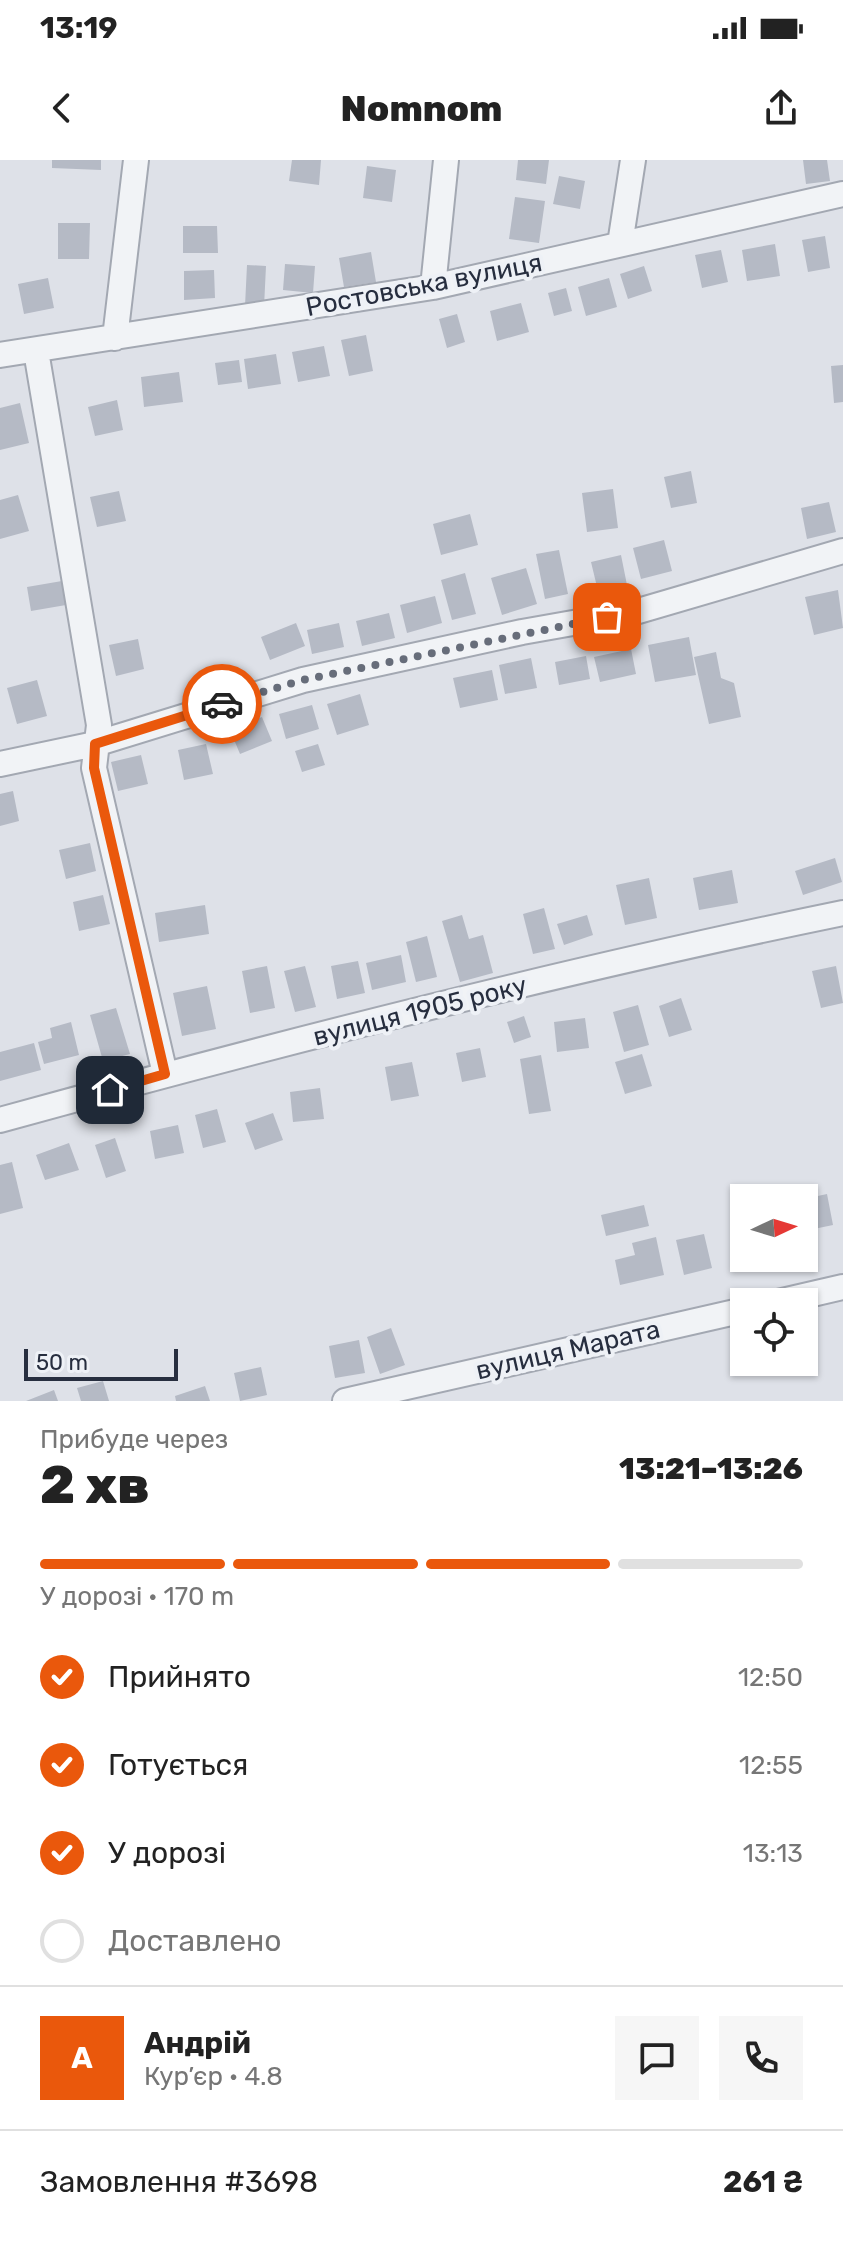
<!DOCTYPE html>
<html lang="uk">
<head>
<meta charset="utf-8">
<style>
  :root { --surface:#fff; --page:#f6f6f6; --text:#222; --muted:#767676; --line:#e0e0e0; --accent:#ea580c }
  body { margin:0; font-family:Rubik,sans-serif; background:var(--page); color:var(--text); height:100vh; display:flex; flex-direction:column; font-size:30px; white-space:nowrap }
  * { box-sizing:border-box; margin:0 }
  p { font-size:26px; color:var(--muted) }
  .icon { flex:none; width:44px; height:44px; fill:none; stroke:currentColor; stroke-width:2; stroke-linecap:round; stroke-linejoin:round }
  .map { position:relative; height:1241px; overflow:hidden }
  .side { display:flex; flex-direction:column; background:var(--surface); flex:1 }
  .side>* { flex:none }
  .needle { width:52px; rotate:86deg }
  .buttons { position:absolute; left:730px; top:1024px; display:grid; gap:16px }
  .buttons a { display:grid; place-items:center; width:88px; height:88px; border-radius:0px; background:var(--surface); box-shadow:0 2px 6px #0004; font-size:40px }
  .scale { position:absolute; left:24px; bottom:20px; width:154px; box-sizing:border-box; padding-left:8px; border:4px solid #272e3f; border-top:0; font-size:22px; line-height:28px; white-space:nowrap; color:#272e3f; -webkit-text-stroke:6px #eef1f6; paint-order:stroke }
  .pin { position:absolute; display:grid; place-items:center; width:68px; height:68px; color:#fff; margin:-34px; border-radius:16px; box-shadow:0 4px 12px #0006 }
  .courier { position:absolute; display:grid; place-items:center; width:80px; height:80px; margin:-40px; border:6px solid #ea580c; border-radius:50%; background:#fff; color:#222; box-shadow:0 2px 10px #0007 }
  .overview em { font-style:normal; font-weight:800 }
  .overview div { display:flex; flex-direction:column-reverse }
  .overview { display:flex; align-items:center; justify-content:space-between; height:136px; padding:0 40px }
  h1 { font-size:52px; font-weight:800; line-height:60px }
  .bar { display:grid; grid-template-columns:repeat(4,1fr); gap:12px 8px; align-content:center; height:96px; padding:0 40px }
  .bar i { height:10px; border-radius:6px; background:var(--line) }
  .bar .current { background:var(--accent) }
  .bar p { grid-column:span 4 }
  .line { display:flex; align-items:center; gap:20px; padding:0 40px; border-top:2px solid var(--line) }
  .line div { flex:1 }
  .round { display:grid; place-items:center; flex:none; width:84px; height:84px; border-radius:0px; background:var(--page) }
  ol { padding:0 40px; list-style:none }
  li { display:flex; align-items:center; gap:24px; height:88px }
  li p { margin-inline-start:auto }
  li .icon { padding:8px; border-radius:50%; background:var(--accent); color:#fff; stroke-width:4 }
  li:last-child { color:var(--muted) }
  li i { width:44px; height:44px; border:4px solid var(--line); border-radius:50% }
  .status { display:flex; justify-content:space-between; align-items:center; height:56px; padding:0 40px; background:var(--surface); direction:ltr }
  .status svg { height:22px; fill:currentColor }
  header { display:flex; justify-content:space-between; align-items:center; height:104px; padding:0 40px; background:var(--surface); font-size:36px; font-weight:800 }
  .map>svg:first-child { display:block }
  .building { fill:#b5bac5 }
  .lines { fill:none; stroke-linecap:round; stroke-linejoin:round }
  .minor-casing { stroke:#a3a8b2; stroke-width:28 }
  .minor { stroke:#f1f3f6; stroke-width:24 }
  .done { stroke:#676d7a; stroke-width:8; stroke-dasharray:0 14.4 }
  .route { stroke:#ea580c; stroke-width:10 }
  .labels { text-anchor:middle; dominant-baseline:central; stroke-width:8; stroke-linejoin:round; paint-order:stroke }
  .street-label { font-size:26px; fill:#272e3f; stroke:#eef1f6 }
</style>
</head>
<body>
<div class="status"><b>13:19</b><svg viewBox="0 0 49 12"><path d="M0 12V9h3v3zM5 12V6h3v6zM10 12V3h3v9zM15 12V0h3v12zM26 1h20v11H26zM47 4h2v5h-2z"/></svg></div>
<header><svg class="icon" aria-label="back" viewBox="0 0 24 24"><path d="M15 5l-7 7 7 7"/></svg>Nomnom<svg class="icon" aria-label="share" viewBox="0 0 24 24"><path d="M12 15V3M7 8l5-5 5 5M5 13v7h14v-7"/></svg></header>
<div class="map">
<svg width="843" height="1241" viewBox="0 0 843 1241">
  <rect width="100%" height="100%" fill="#dee1e8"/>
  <path class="building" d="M52,0H101V10L52,8Z
    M292,0H321L319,25L289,21Z
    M518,0H549L546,24L516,20Z
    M803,0H827L830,21L806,24Z
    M367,6L396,10L392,42L363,38Z
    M559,16L585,21L580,49L553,44Z
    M515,37L545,41L539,83L509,79Z
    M58,63H90L89,99H58Z
    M183,66H217L218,93H183Z
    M825,76L830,108L808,112L802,80Z
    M775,84L780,116L747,121L742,90Z
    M721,90L728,122L702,128L695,95Z
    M371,92L376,122L344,127L339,98Z
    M285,104L315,106L313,133L283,130Z
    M247,105L266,106L264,147L245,146Z
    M644,106L652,131L628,139L620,114Z
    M214,110L215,138L184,140V111Z
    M48,118L54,148L24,154L18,124Z
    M609,118L617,147L586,156L578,127Z
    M566,128L572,151L554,156L548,133Z
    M521,143L529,172L497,181L490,151Z
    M457,154L465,182L447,188L439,159Z
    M366,175L373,211L349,216L341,180Z
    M324,186L330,216L298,222L292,192Z
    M276,194L281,224L248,229L244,199Z
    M239,200L242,222L218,225L215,203Z
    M843,205V242L834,243L831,206Z
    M179,212L183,242L144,247L141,217Z
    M117,240L123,270L95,276L88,247Z
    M20,243L29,283L0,290V248Z
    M691,311L697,343L671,348L664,317Z
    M613,329L618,368L587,372L582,333Z
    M119,331L126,361L97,367L90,337Z
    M18,335L29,371L0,379V340Z
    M829,342L836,372L807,379L801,348Z
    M470,354L478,385L441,395L433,364Z
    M664,380L672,411L641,419L633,388Z
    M559,390L568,434L545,439L536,394Z
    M621,395L627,425L598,431L591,402Z
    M526,408L537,444L502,455L491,418Z
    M465,413L476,454L452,460L441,420Z
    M62,421L66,445L31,451L27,427Z
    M838,430L843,468L814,475L805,437Z
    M435,436L442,463L407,473L400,445Z
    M389,453L395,478L362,486L356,461Z
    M296,463L305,486L270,500L261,477Z
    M339,463L344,487L312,494L307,470Z
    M689,477L696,515L655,522L648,485Z
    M138,479L144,509L116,516L109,485Z
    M631,489L636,514L600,522L594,497Z
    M716,492L721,518L734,523L741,557L709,564L694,497Z
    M586,496L590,519L559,525L555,502Z
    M531,498L537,528L505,534L499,505Z
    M492,510L498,540L460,548L453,518Z
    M37,520L47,556L17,564L7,528Z
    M360,534L369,565L337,575L327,544Z
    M312,545L319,569L286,579L279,554Z
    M262,557L272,581L240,594L230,570Z
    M206,584L213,614L184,620L178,590Z
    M318,584L325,605L302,612L295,591Z
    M141,595L148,624L118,631L111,602Z
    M13,631L19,661L0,666V634Z
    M90,683L96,711L66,719L59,690Z
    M835,698L842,722L803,735L795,711Z
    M732,710L738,743L699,750L693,718Z
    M649,718L657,758L625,765L616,725Z
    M103,735L110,764L79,771L73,742Z
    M205,745L209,774L159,782L155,753Z
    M544,748L555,789L533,794L523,754Z
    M462,755L469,779L483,775L493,813L460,822L442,761Z
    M587,755L593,775L564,785L557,764Z
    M427,776L437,817L416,822L406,782Z
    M401,795L406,822L372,830L366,803Z
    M358,801L365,833L337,839L331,806Z
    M267,806L275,848L250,853L242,811Z
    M305,806L316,847L295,852L284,811Z
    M836,806L843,843L821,848L812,811Z
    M207,826L216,869L182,876L173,833Z
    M681,838L692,870L669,877L659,846Z
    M638,845L649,885L624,892L613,852Z
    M116,848L130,894L103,901L90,855Z
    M524,856L531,877L514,883L507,862Z
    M585,858L589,888L557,892L554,862Z
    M71,862L79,895L44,904L38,882L52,878L50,868Z
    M34,883L41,910L0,921V892Z
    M480,888L486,917L462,922L456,893Z
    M642,894L652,926L625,934L615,902Z
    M541,895L551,951L529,954L520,899Z
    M412,902L419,936L391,941L385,907Z
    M320,928L324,959L293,962L290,932Z
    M217,949L226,982L203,988L195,955Z
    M273,953L283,980L255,990L245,963Z
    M178,965L184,993L155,999L150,971Z
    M115,978L126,1011L106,1018L95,985Z
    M69,983L79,1010L45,1020L36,995Z
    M12,1002L23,1048L0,1054V1005Z
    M827,1034L833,1065L809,1070L804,1039Z
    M644,1045L649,1066L606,1076L601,1055Z
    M704,1074L712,1108L684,1115L676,1080Z
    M656,1077L664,1115L620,1125L615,1100L635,1095L632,1083Z
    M391,1168L405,1205L380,1214L367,1177Z
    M359,1180L365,1213L335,1218L329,1186Z
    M261,1207L267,1235L240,1241L234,1213Z
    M103,1221L109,1241H81L77,1228Z
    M205,1226L210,1241H176L175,1236Z
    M54,1230L58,1241H26Z"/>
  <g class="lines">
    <g class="minor-casing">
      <path id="minor" d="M620,84L633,0
        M433,127L446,0
        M115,178L136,0
        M36,191L99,565L94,608L165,914
        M0,195L433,127L843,34
        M0,604L95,584L303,520L522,472L635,452L843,391
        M0,960C279,883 560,811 843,753
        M778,1142L843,1127
        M345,1241L744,1150"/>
    </g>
    <use href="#minor" class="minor"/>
  </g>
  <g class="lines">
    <path class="done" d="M222,544L303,520L607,457"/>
    <path class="route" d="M110,930L165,914L94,608L95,584L222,544"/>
  </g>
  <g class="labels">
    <g class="street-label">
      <text transform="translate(424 125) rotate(-11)">Ростовська вулиця</text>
      <text transform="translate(420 851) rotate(-14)">вулиця 1905 року</text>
      <text transform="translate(568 1190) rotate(-13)">вулиця Марата</text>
    </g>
  </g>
</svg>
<div class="buttons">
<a><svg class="needle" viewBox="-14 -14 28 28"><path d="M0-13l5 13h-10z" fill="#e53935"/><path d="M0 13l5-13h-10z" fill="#767676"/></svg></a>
<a><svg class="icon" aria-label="locate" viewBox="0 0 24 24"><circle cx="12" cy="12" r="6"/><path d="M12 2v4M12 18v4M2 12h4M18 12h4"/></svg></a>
</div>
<div class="scale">50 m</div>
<div class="pin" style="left:607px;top:457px;background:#ea580c"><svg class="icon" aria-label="bag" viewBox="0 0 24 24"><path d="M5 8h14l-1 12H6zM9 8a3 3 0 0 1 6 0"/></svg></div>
<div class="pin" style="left:110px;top:930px;background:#1f2937"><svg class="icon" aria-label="home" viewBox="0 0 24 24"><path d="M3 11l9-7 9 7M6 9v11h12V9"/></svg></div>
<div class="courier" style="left:222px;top:544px"><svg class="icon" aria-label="car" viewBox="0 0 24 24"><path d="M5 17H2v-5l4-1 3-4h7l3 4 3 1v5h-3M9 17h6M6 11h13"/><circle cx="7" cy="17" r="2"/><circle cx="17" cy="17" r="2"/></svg></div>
</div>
<section class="side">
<div class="overview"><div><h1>2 хв</h1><p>Прибуде через</p></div><em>13:21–13:26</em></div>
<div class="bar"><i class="current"></i><i class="current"></i><i class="current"></i><i></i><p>У дорозі · 170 m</p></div>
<ol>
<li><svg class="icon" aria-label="check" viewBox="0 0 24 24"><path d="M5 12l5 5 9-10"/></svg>Прийнято<p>12:50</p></li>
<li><svg class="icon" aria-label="check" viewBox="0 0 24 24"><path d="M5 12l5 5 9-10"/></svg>Готується<p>12:55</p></li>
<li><svg class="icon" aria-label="check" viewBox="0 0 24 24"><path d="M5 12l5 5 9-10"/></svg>У дорозі<p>13:13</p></li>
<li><i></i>Доставлено</li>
</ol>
<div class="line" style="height:144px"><b class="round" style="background:var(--accent);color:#fff">А</b><div><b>Андрій</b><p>Кур’єр · 4.8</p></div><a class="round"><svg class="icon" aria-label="chat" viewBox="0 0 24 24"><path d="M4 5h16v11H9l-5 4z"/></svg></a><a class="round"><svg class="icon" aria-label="phone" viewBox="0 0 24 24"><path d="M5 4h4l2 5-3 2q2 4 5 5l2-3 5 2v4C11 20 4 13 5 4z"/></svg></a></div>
<div class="line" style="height:104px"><div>Замовлення #3698</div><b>261 ₴</b></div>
</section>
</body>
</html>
